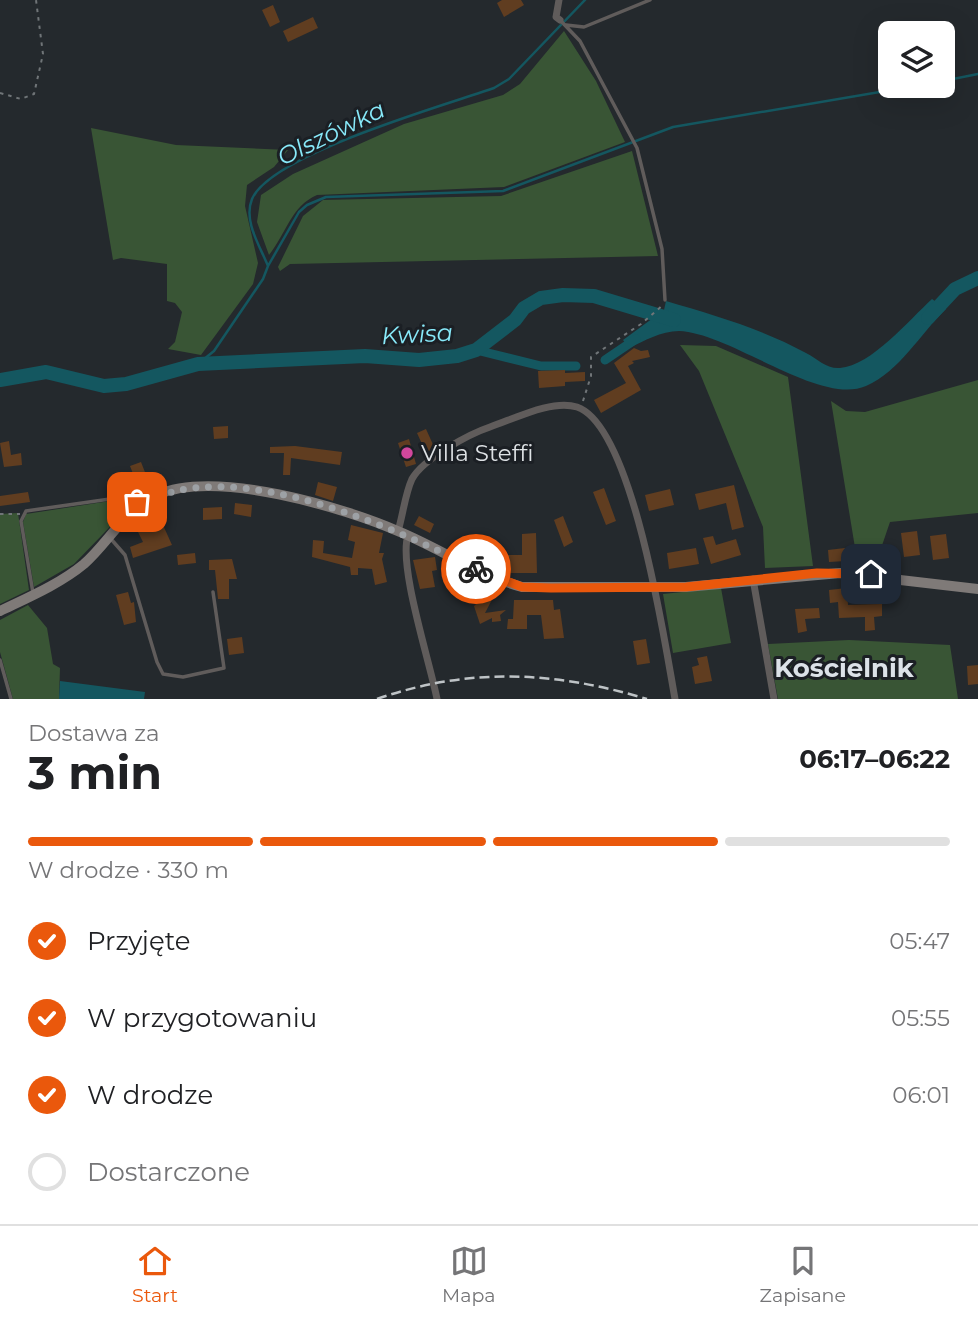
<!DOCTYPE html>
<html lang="pl">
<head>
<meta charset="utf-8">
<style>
  :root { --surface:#fff; --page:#f6f6f6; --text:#202124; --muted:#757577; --line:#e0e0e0; --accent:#ea580c }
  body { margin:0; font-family:Montserrat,sans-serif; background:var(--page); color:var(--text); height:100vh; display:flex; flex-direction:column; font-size:26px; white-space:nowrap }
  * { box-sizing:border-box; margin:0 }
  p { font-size:23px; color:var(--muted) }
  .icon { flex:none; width:38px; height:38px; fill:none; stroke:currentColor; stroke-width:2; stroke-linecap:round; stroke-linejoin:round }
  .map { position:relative; height:699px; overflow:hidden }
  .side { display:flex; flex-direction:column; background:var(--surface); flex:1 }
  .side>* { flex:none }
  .fabs { position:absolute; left:878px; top:21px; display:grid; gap:14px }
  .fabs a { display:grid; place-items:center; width:77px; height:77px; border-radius:10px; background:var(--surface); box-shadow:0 7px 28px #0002; font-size:35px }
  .pin { position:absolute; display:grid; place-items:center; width:60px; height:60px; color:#fff; margin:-30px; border-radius:14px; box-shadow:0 4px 10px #0006 }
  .courier { position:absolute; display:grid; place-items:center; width:70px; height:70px; margin:-35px; border:5px solid #ea580c; border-radius:50%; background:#fff; color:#222; box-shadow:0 2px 9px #0007 }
  .summary em { font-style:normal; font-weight:700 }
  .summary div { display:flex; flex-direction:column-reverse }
  .summary { display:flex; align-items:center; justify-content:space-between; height:119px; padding:0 28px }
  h1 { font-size:46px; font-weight:700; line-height:52px }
  .bar { display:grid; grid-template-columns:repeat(4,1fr); gap:10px 7px; align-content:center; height:84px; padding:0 28px }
  .bar i { height:9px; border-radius:5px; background:var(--line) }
  .bar .selected { background:var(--accent) }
  .bar p { grid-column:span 4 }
  ol { padding:0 28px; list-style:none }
  li { display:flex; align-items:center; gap:21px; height:77px }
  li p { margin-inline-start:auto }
  li .icon { padding:7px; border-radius:50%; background:var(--accent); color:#fff; stroke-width:4 }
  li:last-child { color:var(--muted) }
  li i { width:38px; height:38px; border:4px solid var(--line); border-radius:50% }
  .dock { display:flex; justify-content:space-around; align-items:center; height:98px; border-top:2px solid var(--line); background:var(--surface); font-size:19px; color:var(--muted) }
  .dock a { display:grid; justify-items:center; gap:4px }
  .dock .selected { color:var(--accent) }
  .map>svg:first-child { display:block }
  .green { fill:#395535 }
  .water { fill:#145760 }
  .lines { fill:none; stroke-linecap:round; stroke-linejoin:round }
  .stream { stroke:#145760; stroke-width:2.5 }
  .canal { stroke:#145760; stroke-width:9 }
  .river { stroke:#145760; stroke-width:14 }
  .building { fill:#603d20 }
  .path { stroke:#707578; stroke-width:2; stroke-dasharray:3.5 5; stroke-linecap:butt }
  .service { stroke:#605c5b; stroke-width:3.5 }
  .minor { stroke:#605c5b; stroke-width:7 }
  .secondary { stroke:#7f7a78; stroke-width:10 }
  .rail { stroke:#bec3c6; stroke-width:2.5; stroke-dasharray:10 5; stroke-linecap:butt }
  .done { stroke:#9da1a5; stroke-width:7; stroke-dasharray:0 12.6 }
  .route { stroke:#ea580c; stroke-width:9 }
  .hotel-dot { fill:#d1479c; stroke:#1b1f24; stroke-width:2.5 }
  .labels { text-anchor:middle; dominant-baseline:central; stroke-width:6; stroke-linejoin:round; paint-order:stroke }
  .poi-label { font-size:23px; fill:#dee2e5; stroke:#1b1f24; text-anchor:start }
  .water-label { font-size:24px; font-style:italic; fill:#88eafa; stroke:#1b1f24 }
  .quarter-label { font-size:26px; font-weight:bold; fill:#dce2e8; stroke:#1b1f24 }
</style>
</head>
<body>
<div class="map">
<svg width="978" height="699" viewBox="0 0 978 699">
  <rect width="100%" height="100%" fill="#24292d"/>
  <path class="green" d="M564,31L596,81L625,142L504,187L317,195C291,206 286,234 269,255L257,222L261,195L293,174L404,124L503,95L520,84Z
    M91,128L176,145L288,150L274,167L247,185L245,206L258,263L253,284L201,355L168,349L175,342L182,312L175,303L167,301V264L121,258L113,260Z
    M632,151L658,256L290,264L280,271L278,267L303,216L323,200L501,196Z
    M680,345L716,346L788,377L813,566L765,568L763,527L699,371Z
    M978,380V513L890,522L875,566H858L831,401L846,411L865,412Z
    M123,499L132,504L74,564L34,587L23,522L26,514Z
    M18,513L29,590L0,604V514Z
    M721,588L731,643L673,653L663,594Z
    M28,605L47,628L53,664L60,668L59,699H13L0,652V620Z
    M849,640L950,645L958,699H778L768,644Z"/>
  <path class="water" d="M932,299L946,309C920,334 900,371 866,386C819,406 731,333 679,331C661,331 644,341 629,348L623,340L664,310L666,301C714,315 762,329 806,353C818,359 826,369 840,368C871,366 910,319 932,299Z
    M60,681L145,692L144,699H59Z"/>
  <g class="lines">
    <path class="stream" d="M943,81L978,74
      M268,266L299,212L307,205L326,197L503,191L673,127L915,86
      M198,364L214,351L263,279L268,266C260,246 243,221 252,199C271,154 446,105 494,88L509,79L585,0"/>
    <path class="canal" d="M476,350L541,366H576
      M605,360L636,339"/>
    <path class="river" d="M928,318L955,289L978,278
      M0,380L46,372L104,386L126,384L198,364L365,356L419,360L457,356L476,350L515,320L524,308L541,298L563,295L594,296L674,320"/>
  </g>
  <path class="building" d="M502,0H521L524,5L504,17L497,3Z
    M273,5L280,22L270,27L262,10Z
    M313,17L318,28L288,42L283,31Z
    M634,348L641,351L648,350L650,357L632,361L634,363L628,366L641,390L601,413L594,400L626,383L614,363Z
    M565,370V373L585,372V381L565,382V386L539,388L538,371Z
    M228,426V438L214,439L213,427Z
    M426,429L435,449L427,455L417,433Z
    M409,439L416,464L406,467L398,443Z
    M9,441L11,455L21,453L22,465L4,467L0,443Z
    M295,446L342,452L340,465L291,458L290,475H283L284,453H270V447Z
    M141,462L150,485L139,489L130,466Z
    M318,482L337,487L333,501L315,495Z
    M734,485L744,527L732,530L726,503L699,510L695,494Z
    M604,488L616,521L606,525L593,492Z
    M670,489L674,505L649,511L645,495Z
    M28,492L30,502L0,506V496Z
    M235,503L252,505L251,517L234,514Z
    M222,507V519L203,520V508Z
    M158,514L172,545L133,558L130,547L143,542L135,526Z
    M419,516L434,524L430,533L414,525Z
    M563,516L573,542L564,547L554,520Z
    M351,525L383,533L379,553H384L382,559L387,582L375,585L372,569L358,568V575H351L350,567L312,557L313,540L324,541L323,553L352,558L355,542L348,540Z
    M917,531L920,555L904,557L901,533Z
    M536,533L537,573H503V555H522V534Z
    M946,534L949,558L933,560L930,536Z
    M713,536L716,545L736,539L741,555L711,564L703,538Z
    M696,548L699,564L669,569L667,553Z
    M845,548L846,561L829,562L828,550Z
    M195,553L196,563L178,565L177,555Z
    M435,557L437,570L432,571L435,587L420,589L413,560Z
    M232,559L237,579H229V599H218L215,570H209V560Z
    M470,579L496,592L485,613L506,610L500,615L501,621L492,622V618L480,624L474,606L481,600L473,596L476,590L468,587Z
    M847,588L848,605L882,604V616L874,617L875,630L865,631V617L839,618L838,602L830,603L829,590Z
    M128,592L131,603L134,602L136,622L124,625L116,595Z
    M514,600H553L554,610L560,609L564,638L544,639L541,615H527V629H507L508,619H513Z
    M819,608L820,618L805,619L807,631L798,633L795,609Z
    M242,637L244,653L229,655L227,639Z
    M646,639L650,663L637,665L633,641Z
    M707,656L712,681L695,684L692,667L699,665L697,658Z
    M978,665V684L968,685L967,666Z"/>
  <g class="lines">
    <path class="path" d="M0,93L21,99L34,94L43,54L36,0
      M583,401L591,376V357L641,324L663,305
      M0,514H20"/>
    <path class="service" d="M560,20L580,41L637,148L662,249L665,300
      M566,25L584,27L650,0
      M111,539L125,555L157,662L163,674L183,677L224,668L213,592
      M33,593L21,521L26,511L124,497L131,498L140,505
      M0,660L11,699"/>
    <path class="minor" d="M559,0L556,17L560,20
      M398,531C403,515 405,494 412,479C423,459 469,434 490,427C514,419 552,399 577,407C633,426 665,644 675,699
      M408,535C398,566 430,662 437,699
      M753,579L774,699"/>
    <path class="secondary" d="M0,611C27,598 60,584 84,564C109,542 125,509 157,495C215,469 343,507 400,532C441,549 478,575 522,587H686L840,573L978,589"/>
    <path class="rail" d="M377,699C469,667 554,671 647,699"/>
  </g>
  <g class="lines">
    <path class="done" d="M137,502L141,505C228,452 393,527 476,569"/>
    <path class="route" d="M476,569L522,587L551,588L686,587L817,573L871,574"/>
  </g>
  <circle class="hotel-dot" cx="407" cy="453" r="7"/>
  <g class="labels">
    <g class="poi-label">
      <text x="421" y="453">Villa Steffi</text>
    </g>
    <g class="water-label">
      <text transform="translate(331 133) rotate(-26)">Olszówka</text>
      <text transform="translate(417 334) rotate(-3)">Kwisa</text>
    </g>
    <g class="quarter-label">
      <text x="844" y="668">Kościelnik</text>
    </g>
  </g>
</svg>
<div class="fabs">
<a><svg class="icon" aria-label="layers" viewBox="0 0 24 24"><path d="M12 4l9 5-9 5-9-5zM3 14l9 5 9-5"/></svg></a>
</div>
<div class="pin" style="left:137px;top:502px;background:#ea580c"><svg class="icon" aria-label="bag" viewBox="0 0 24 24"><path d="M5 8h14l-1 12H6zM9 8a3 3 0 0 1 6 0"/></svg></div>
<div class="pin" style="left:871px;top:574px;background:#1f2937"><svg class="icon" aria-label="home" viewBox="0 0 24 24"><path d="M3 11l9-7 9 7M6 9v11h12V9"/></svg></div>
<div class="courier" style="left:476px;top:569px"><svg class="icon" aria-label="bike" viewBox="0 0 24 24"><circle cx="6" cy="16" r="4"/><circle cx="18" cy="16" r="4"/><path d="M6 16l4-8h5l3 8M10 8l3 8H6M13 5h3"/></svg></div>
</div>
<section class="side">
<div class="summary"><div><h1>3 min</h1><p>Dostawa za</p></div><em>06:17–06:22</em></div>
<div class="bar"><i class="selected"></i><i class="selected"></i><i class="selected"></i><i></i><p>W drodze · 330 m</p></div>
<ol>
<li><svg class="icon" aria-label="check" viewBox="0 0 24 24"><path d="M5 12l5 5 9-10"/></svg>Przyjęte<p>05:47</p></li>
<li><svg class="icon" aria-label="check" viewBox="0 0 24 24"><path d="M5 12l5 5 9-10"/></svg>W przygotowaniu<p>05:55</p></li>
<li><svg class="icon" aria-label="check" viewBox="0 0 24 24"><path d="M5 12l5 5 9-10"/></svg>W drodze<p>06:01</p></li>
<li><i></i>Dostarczone</li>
</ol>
</section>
<nav class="dock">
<a class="selected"><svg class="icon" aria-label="home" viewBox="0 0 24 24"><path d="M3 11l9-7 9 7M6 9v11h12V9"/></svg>Start</a>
<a><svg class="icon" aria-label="map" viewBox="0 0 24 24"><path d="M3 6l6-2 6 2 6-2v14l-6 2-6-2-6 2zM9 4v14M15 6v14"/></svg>Mapa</a>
<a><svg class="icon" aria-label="saved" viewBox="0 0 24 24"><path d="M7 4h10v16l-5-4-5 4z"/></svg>Zapisane</a>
</nav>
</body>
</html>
